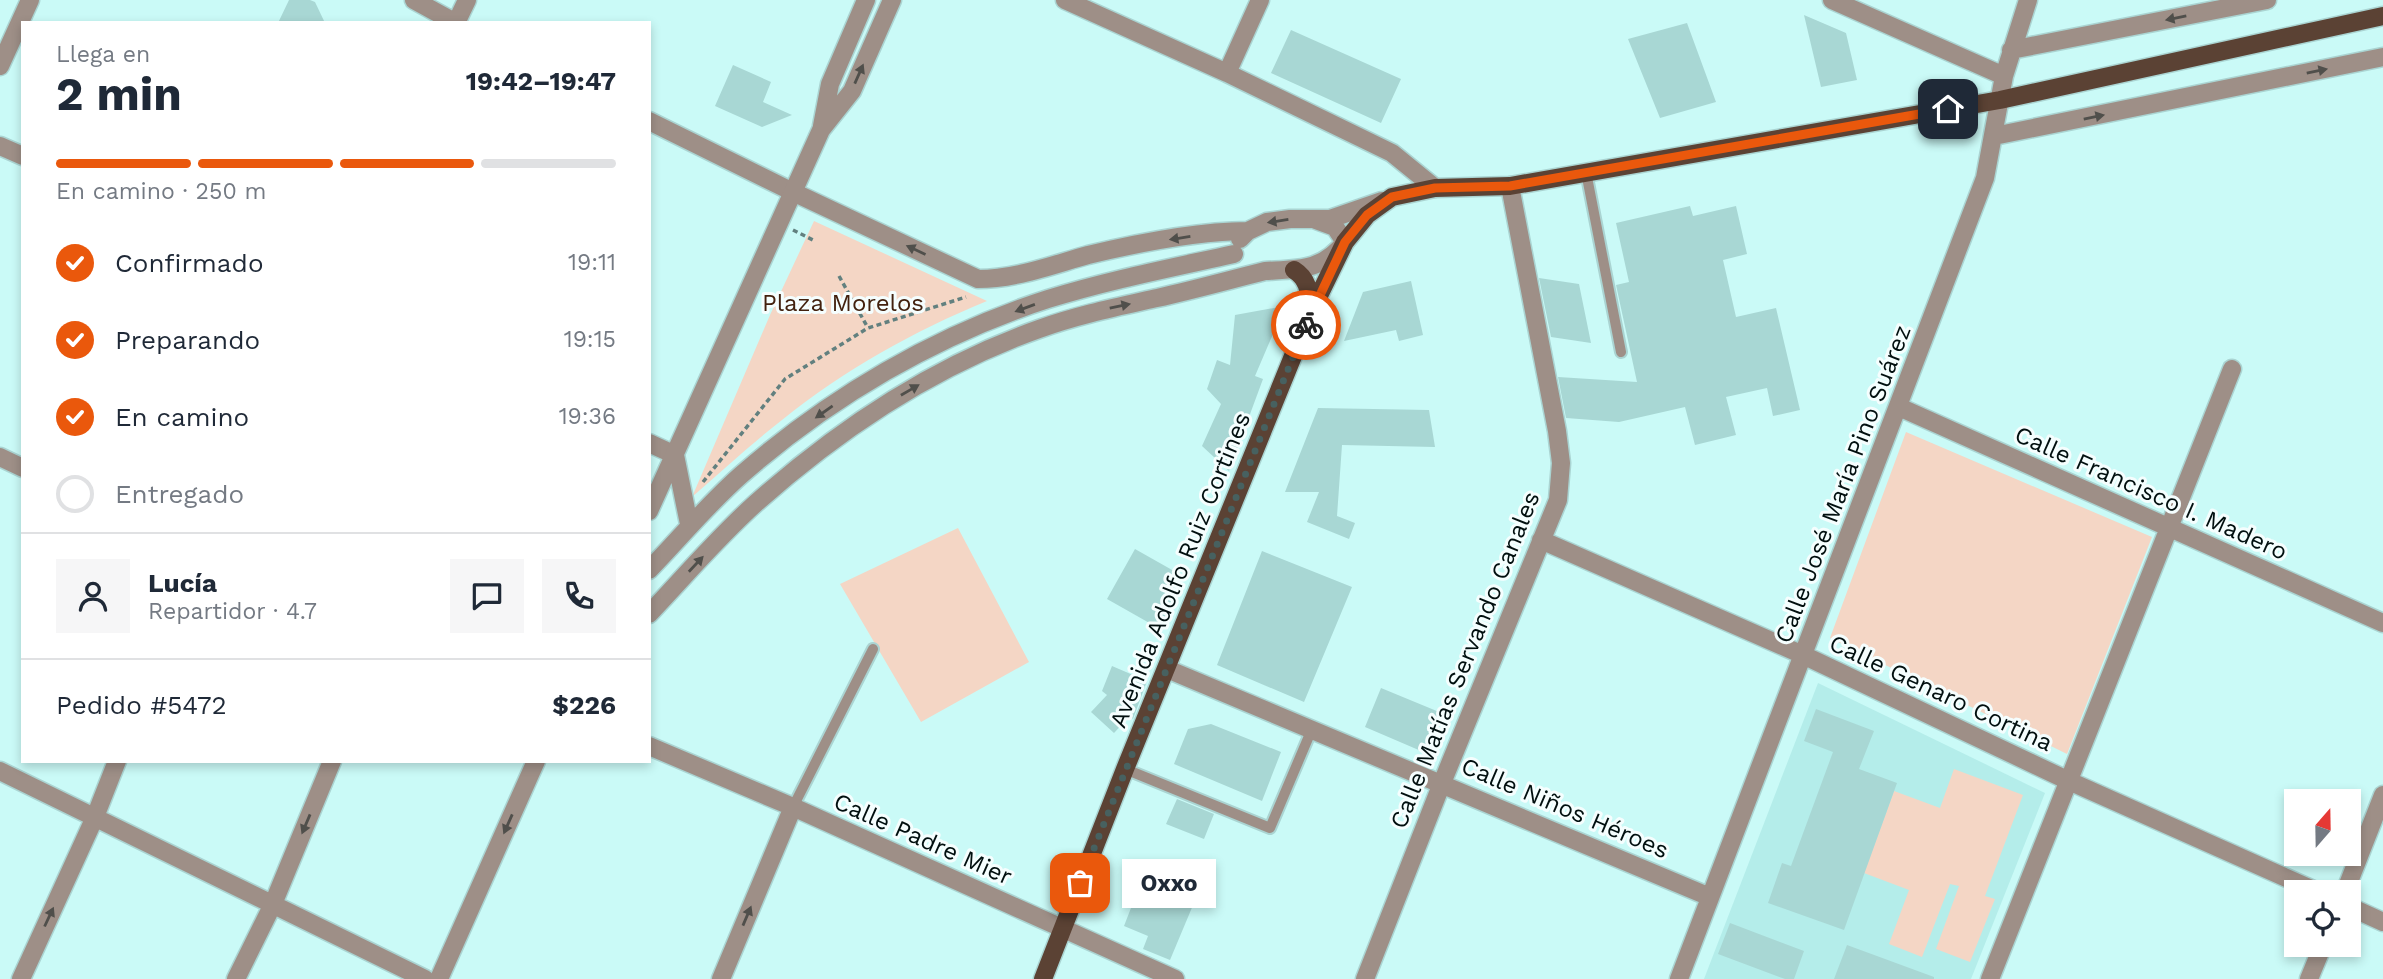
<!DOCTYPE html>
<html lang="es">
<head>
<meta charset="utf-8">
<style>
  :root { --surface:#fff; --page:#f6f6f7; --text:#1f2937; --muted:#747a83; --line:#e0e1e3; --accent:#ea580c }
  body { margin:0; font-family:"Work Sans",sans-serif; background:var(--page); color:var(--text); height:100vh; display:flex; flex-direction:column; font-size:26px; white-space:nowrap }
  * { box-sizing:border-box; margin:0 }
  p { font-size:23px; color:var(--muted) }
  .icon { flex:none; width:38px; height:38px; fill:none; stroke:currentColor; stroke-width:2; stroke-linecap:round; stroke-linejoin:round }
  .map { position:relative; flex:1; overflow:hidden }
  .panel { position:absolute; left:21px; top:21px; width:630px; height:742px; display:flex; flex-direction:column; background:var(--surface); border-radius:0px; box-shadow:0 4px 10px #0003 }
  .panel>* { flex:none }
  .needle { width:46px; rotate:20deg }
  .controls { position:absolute; left:2284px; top:789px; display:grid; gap:14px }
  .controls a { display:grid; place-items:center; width:77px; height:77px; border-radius:0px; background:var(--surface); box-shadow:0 4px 10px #0003; font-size:35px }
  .pin { position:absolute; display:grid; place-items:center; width:60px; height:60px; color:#fff; margin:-30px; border-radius:14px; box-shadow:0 4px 10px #0006 }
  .courier { position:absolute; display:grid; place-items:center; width:70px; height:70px; margin:-35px; border:5px solid #ea580c; border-radius:50%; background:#fff; color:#222; box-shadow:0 2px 9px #0007 }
  .bubble { position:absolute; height:49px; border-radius:0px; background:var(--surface); box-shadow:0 4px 10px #0003; font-size:23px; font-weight:700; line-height:49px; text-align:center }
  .overview em { font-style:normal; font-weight:700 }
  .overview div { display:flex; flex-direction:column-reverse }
  .overview { display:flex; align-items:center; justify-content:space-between; height:119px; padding:0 35px }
  h1 { font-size:46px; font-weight:700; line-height:52px }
  .bar { display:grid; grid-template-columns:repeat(4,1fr); gap:10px 7px; align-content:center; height:84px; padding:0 35px }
  .bar i { height:9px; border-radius:5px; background:var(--line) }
  .bar .current { background:var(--accent) }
  .bar p { grid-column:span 4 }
  .line { display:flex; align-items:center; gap:18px; padding:0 35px; border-top:2px solid var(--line) }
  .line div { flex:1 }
  .round { display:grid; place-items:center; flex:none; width:74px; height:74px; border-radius:0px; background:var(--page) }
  ol { padding:0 35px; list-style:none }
  li { display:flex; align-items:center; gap:21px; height:77px }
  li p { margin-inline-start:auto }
  li .icon { padding:7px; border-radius:50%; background:var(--accent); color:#fff; stroke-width:4 }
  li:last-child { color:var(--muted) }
  li i { width:38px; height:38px; border:4px solid var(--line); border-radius:50% }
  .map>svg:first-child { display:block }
  .built { fill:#b4edea }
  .green { fill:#f4d6c5 }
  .building { fill:#a8d7d4 }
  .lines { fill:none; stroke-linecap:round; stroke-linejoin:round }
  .service-casing { stroke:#aad4d2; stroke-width:14 }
  .minor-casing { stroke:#aad4d2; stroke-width:21 }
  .tertiary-casing { stroke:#aad4d2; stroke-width:21 }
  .primary-casing { stroke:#aad4d2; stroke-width:21 }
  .path { stroke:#62807f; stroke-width:3.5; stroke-dasharray:5 3.5; stroke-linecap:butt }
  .service { stroke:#9e8f87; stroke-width:10 }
  .minor { stroke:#9e8f87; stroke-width:18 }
  .tertiary { stroke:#9e8f87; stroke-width:18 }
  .primary { stroke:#5b4234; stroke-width:18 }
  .oneway { fill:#504f4b }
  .done { stroke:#476160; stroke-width:7; stroke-dasharray:0 12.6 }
  .route { stroke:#ea580c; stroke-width:9 }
  .labels { text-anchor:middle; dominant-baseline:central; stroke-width:6; stroke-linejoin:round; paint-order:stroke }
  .park-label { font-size:24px; fill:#42210e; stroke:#f5fefe }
  .street-label { font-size:24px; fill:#010f0f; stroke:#f5fefe }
</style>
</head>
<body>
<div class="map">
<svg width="2383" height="979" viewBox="0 0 2383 979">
  <rect width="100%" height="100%" fill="#cafaf7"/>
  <path class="built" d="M1818,683L2045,793L1971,979H1704Z"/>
  <path class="green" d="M814,221L987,301C914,331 844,370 782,420C751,444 722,471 692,497L770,315Z
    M1906,432L2152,537L2067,754L1830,638Z
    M958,528L1029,662L921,722L840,584Z
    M1954,769L2023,795L1985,896L1995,899L1970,962L1936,949L1959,886L1950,884L1922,957L1889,944L1909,890L1864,873L1894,791L1940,808Z"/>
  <path class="building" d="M289,0H310L315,2L325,23H278Z
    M1804,15L1846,33L1857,80L1821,87Z
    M1687,23L1716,102L1660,118L1628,39Z
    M1291,30L1401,79L1381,123L1271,73Z
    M733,65L771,82L763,102L792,115L762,127L715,106Z
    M1690,206L1693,216L1736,206L1747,254L1723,260L1736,317L1776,308L1800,410L1773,416L1767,388L1726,397L1736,435L1695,445L1685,407L1619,422L1566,418L1558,377L1637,382L1616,285L1629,282L1616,223Z
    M1539,278L1579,284L1591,343L1551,337Z
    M1411,281L1423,335L1399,341L1396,330L1344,341L1363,292Z
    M1285,306L1255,376L1263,379L1229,471L1202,446L1221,404L1207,389L1217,360L1230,365L1235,315Z
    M1318,408L1429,410L1435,447L1342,445L1337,516L1355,523L1349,539L1307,522L1319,492H1285Z
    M1135,549L1181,575L1169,596L1176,599L1160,629L1107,599Z
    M1262,551L1352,587L1304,702L1217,665Z
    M1112,666L1147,681L1133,719L1130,716L1114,733L1091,712L1107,695L1102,691Z
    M1381,688L1444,714L1428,754L1365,727Z
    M1816,709L1874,731L1859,769L1897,783L1844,930L1768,903L1782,863L1791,866L1833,752L1804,741Z
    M1211,724L1281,752L1262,801L1174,764L1188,729Z
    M1177,799L1214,814L1204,839L1166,824Z
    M1143,877L1196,898L1170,960L1143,949L1148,936L1124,926Z
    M1730,923L1804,951L1794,979H1785L1718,954Z
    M1847,945L1934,977V979H1834Z"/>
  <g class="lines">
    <g class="service-casing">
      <path id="service" d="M1586,172L1621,352
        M1125,769L1270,828L1312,729
        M793,807L873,649"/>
    </g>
    <g class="minor-casing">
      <path id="minor" d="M414,0L456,23
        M1065,0L1227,73L1392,153L1435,188
        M1832,0L2004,76
        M456,23L467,0
        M2011,50L2267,0
        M0,66L30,0
        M1227,73L1260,0
        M649,121L793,192
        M1994,136L2383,57
        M0,146L23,156
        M1899,407L2383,623
        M649,443L675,455
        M0,457L23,468
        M1541,540L1803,655L2069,781L2318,892
        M1167,669L1710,897
        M649,746L793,807L1175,979
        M0,771L425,979
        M2345,892L2383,795
        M2348,906L2383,922
        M21,979L95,817L117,761
        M236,979L273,904L332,761
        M721,979L793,807
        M1365,979L1442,783L1558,500L1561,463L1557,431L1510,186
        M1679,979L1985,178L2004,76L2028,0
        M1990,979L2232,369
        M2309,979L2323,945"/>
    </g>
    <g class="tertiary-casing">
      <path id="tertiary" d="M822,126L830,84L866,0
        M793,192L978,279C1016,279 1052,265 1088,255C1138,243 1197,231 1248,231
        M1240,239L1248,231L1267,222L1290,219H1330L1382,201
        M675,455L689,524
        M649,511L821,130L852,91L892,0
        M649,570C680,538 708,504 741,475C830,397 936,335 1048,299C1109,280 1171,268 1234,254
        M649,614C684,577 718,537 756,503C839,429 934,366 1039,329C1078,315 1117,307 1157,298C1193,290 1229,280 1265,271C1299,269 1322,271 1345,242L1335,227L1316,220
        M439,979L536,761"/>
    </g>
    <g class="primary-casing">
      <path id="primary" d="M1294,270C1310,280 1309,295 1311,312
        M1043,979L1125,769L1311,312L1345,242L1367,215L1392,197L1435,188L1510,186L2000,100L2383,16"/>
    </g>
    <path class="path" d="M793,230L813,240
      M839,276L868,328
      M703,482L785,379L868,328L966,297"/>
    <use href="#service" class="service"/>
    <use href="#minor" class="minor"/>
    <use href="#tertiary" class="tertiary"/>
    <use href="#primary" class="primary"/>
  </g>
  <defs><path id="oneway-solid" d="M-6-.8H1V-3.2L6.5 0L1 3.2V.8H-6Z" transform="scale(1.75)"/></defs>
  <g class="oneway">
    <use href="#oneway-solid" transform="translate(2176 18) rotate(169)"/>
    <use href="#oneway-solid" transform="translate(2317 71) rotate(-12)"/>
    <use href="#oneway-solid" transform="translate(859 74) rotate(-66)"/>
    <use href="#oneway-solid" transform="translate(2094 117) rotate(-12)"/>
    <use href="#oneway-solid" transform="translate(1278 221) rotate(171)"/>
    <use href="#oneway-solid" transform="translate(1180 238) rotate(171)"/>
    <use href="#oneway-solid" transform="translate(916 250) rotate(-155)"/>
    <use href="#oneway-solid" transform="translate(1120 306) rotate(-12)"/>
    <use href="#oneway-solid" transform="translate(1025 308) rotate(160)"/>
    <use href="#oneway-solid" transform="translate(910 390) rotate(-30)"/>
    <use href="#oneway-solid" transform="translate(824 412) rotate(145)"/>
    <use href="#oneway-solid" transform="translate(696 564) rotate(-47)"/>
    <use href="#oneway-solid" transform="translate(306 824) rotate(113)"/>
    <use href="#oneway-solid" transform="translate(508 824) rotate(114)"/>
    <use href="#oneway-solid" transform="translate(747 916) rotate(-67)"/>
    <use href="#oneway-solid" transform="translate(49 917) rotate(-65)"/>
  </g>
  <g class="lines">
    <path class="done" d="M1080,883L1306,325"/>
    <path class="route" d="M1306,325L1345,242L1367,215L1392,197L1435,188L1510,186L1948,109"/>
  </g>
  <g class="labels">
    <g class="park-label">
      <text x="843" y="303">Plaza Morelos</text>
    </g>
    <g class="street-label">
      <text transform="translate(1843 484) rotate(-69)">Calle José María Pino Suárez</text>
      <text transform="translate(2151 493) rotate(24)">Calle Francisco I. Madero</text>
      <text transform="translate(1180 570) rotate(-68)">Avenida Adolfo Ruiz Cortines</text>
      <text transform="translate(1465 660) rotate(-68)">Calle Matías Servando Canales</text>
      <text transform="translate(1941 693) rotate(25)">Calle Genaro Cortina</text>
      <text transform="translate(1565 808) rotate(23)">Calle Niños Héroes</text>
      <text transform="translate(923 839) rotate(24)">Calle Padre Mier</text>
    </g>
  </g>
</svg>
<div class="controls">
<a><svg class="needle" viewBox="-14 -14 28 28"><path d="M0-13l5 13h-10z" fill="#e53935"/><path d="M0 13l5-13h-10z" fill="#747a83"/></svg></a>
<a><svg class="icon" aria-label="locate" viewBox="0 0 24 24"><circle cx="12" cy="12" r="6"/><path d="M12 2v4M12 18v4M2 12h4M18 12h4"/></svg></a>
</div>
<div class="pin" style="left:1080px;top:883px;background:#ea580c"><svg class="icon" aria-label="bag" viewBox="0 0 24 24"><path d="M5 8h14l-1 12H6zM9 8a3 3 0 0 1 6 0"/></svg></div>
<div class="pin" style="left:1948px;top:109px;background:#1f2937"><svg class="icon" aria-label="home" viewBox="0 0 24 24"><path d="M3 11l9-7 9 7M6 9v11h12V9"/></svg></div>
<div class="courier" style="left:1306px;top:325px"><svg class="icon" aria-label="bike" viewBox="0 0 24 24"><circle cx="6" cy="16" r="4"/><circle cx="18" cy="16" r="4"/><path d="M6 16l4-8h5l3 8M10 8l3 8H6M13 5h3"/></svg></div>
<div class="bubble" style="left:1122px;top:859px;width:94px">Oxxo</div>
<section class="panel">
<div class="overview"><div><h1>2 min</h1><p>Llega en</p></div><em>19:42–19:47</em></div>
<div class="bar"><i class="current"></i><i class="current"></i><i class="current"></i><i></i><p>En camino · 250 m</p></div>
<ol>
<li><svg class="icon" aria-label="check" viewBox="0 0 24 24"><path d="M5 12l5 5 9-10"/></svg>Confirmado<p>19:11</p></li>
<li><svg class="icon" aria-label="check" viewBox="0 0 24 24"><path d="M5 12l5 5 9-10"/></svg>Preparando<p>19:15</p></li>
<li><svg class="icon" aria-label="check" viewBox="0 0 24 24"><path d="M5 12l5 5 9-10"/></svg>En camino<p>19:36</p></li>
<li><i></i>Entregado</li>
</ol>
<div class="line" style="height:126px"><a class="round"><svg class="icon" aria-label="person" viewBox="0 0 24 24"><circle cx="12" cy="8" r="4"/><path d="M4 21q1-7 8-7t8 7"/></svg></a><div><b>Lucía</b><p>Repartidor · 4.7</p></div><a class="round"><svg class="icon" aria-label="chat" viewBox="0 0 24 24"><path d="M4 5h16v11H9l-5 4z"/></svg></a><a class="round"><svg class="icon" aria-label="phone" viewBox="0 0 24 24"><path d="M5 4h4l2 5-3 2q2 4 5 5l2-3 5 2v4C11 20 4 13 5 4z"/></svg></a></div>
<div class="line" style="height:91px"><div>Pedido #5472</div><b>$226</b></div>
</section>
</div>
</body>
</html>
